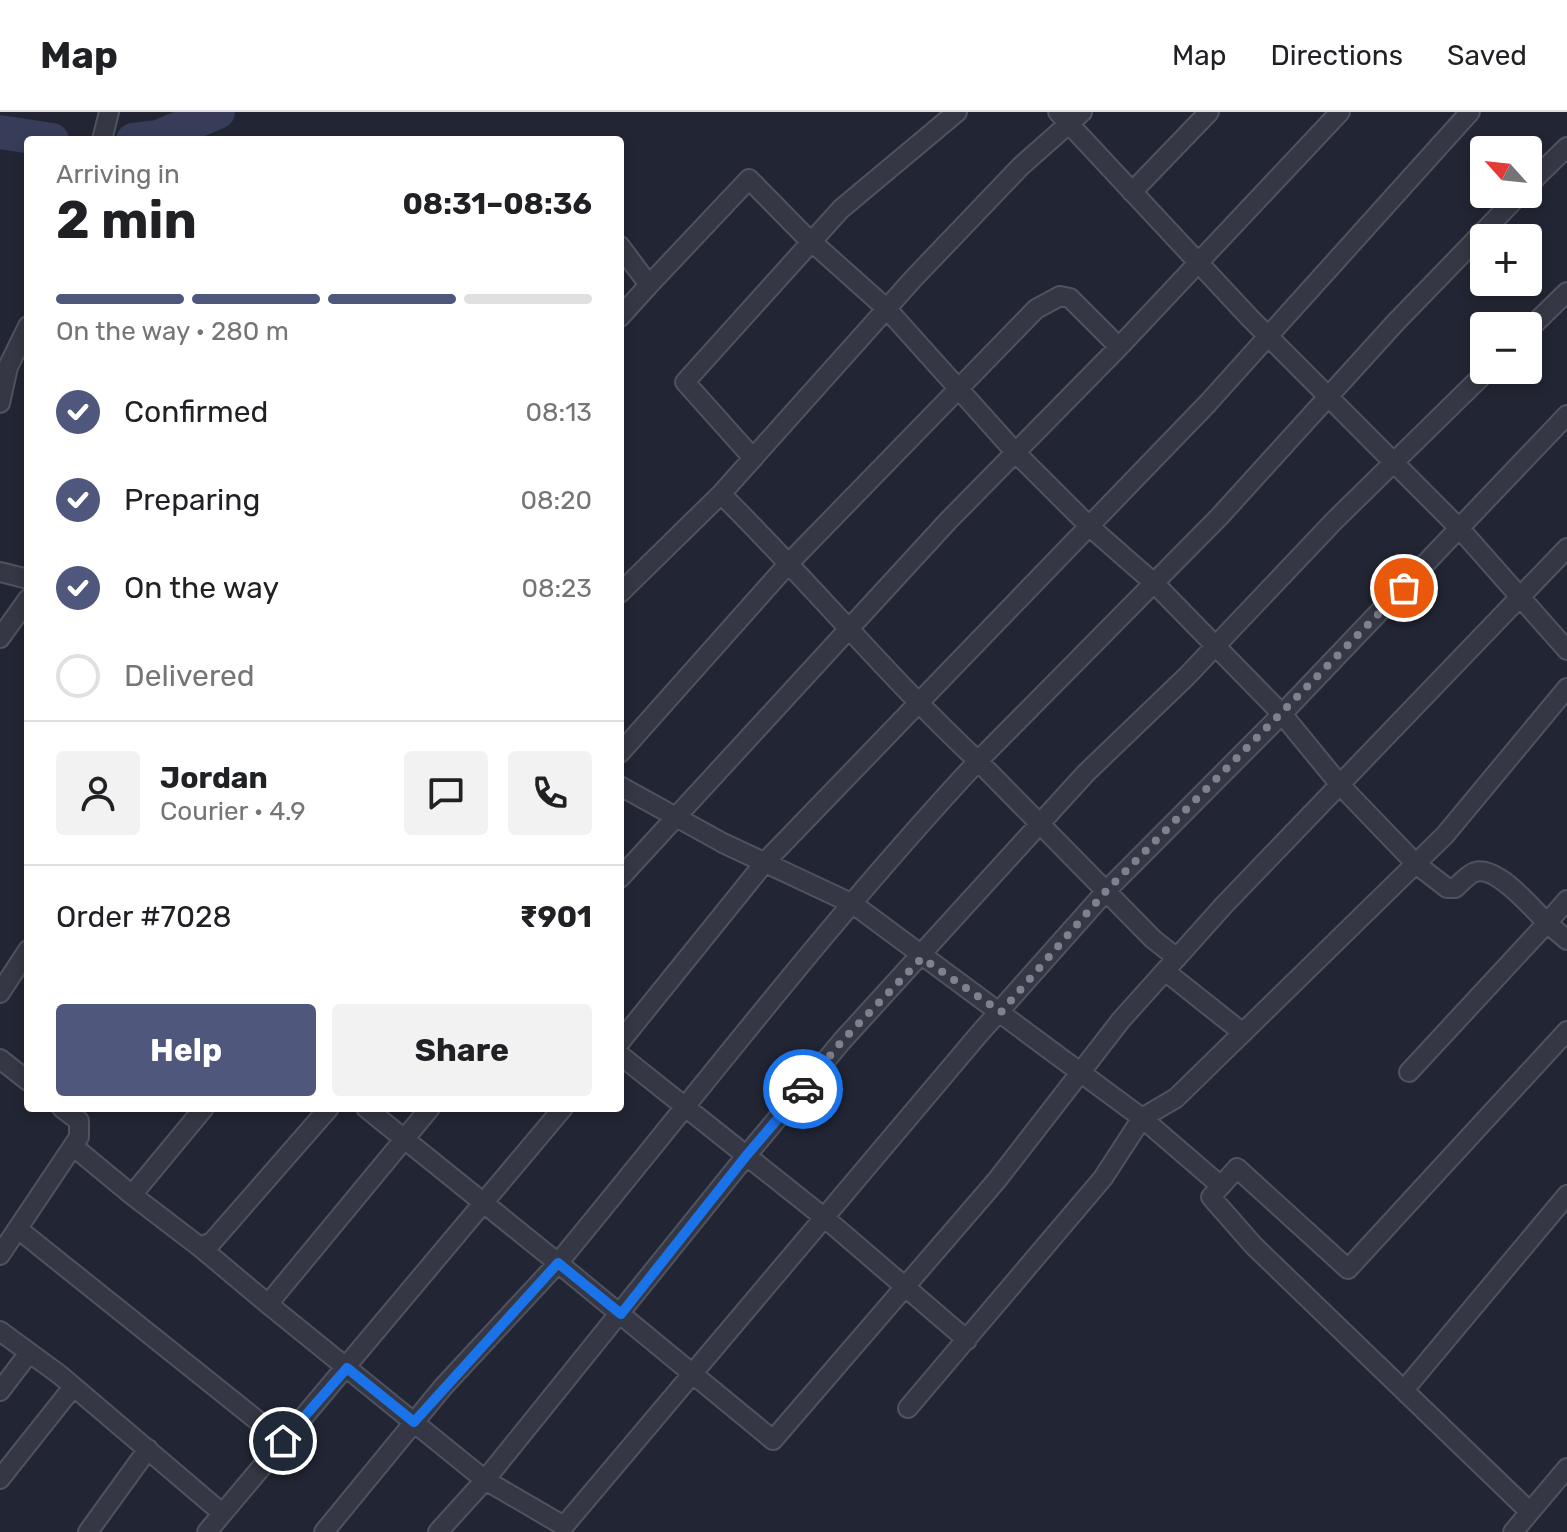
<!DOCTYPE html>
<html lang="en">
<head>
<meta charset="utf-8">
<style>
  :root { --surface:#fff; --page:#f2f2f2; --text:#202124; --muted:#757577; --line:#e0e0e0; --accent:#50577d }
  body { margin:0; font-family:Rubik,sans-serif; background:var(--page); color:var(--text); height:100vh; display:flex; flex-direction:column; font-size:30px; white-space:nowrap }
  * { box-sizing:border-box; margin:0 }
  p { font-size:26px; color:var(--muted) }
  .icon { flex:none; width:44px; height:44px; fill:none; stroke:currentColor; stroke-width:2; stroke-linecap:round; stroke-linejoin:round }
  .map { position:relative; flex:1; overflow:hidden }
  .sheet { position:absolute; left:24px; top:24px; width:600px; height:976px; display:flex; flex-direction:column; background:var(--surface); border-radius:8px; box-shadow:0 4px 12px #0003 }
  .sheet>* { flex:none }
  .needle { width:52px; rotate:297deg }
  .fabs { position:absolute; left:1470px; top:24px; display:grid; gap:16px }
  .fabs a { display:grid; place-items:center; width:72px; height:72px; border-radius:8px; background:var(--surface); box-shadow:0 4px 12px #0003; font-size:40px }
  .pin { position:absolute; display:grid; place-items:center; width:68px; height:68px; color:#fff; margin:-34px; border:4px solid #fff; border-radius:50%; box-shadow:0 2px 8px #0007 }
  .courier { position:absolute; display:grid; place-items:center; width:80px; height:80px; margin:-40px; border:6px solid #1a73e8; border-radius:50%; background:#fff; color:#222; box-shadow:0 2px 10px #0007 }
  .summary em { font-style:normal; font-weight:700 }
  .summary div { display:flex; flex-direction:column-reverse }
  .summary { display:flex; align-items:center; justify-content:space-between; height:136px; padding:0 32px }
  h1 { font-size:52px; font-weight:700; line-height:60px }
  .bar { display:grid; grid-template-columns:repeat(4,1fr); gap:12px 8px; align-content:center; height:96px; padding:0 32px }
  .bar i { height:10px; border-radius:6px; background:var(--line) }
  .bar .selected { background:var(--accent) }
  .bar p { grid-column:span 4 }
  .line { display:flex; align-items:center; gap:20px; padding:0 32px; border-top:2px solid var(--line) }
  .line div { flex:1 }
  .round { display:grid; place-items:center; flex:none; width:84px; height:84px; border-radius:8px; background:var(--page) }
  ol { padding:0 32px; list-style:none }
  li { display:flex; align-items:center; gap:24px; height:88px }
  li p { margin-inline-start:auto }
  li .icon { padding:8px; border-radius:50%; background:var(--accent); color:#fff; stroke-width:4 }
  li:last-child { color:var(--muted) }
  li i { width:44px; height:44px; border:4px solid var(--line); border-radius:50% }
  .primary-button { display:flex; gap:16px; margin-top:auto; padding:16px 32px }
  .primary-button a { flex:1; height:92px; border-radius:8px; background:var(--accent); color:#fff; font-size:32px; font-weight:700; line-height:92px; text-align:center }
  .primary-button a+a { background:var(--page); color:var(--text) }
  header { display:flex; align-items:center; gap:48px; box-sizing:border-box; height:112px; padding:0 40px; background:var(--surface); border-bottom:2px solid var(--line) }
  header strong { font-size:38px }
  nav { display:flex; gap:44px; margin-inline-start:auto; font-size:28px }
  .map>svg:first-child { display:block }
  .lines { fill:none; stroke-linecap:round; stroke-linejoin:round }
  .river { stroke:#373d59; stroke-width:34 }
  .minor-casing { stroke:#4f525f; stroke-width:22 }
  .minor { stroke:#353844; stroke-width:18 }
  .done { stroke:#7e818f; stroke-width:8; stroke-dasharray:0 14.4 }
  .route { stroke:#1a73e8; stroke-width:10 }
</style>
</head>
<body>
<header>
<strong>Map</strong>
<nav><a>Map</a><a>Directions</a><a>Saved</a></nav>
</header>
<div class="map">
<svg width="1567" height="1420" viewBox="0 0 1567 1420">
  <rect width="100%" height="100%" fill="#222533"/>
  <g class="lines">
    <path class="river" d="M0,20L52,28
      M133,28L158,25L218,0"/>
    <g class="minor-casing">
      <path id="minor" d="M1058,0L1249,205L1460,417L1567,538
        M1082,0L1021,54L914,166L721,382C809,469 888,565 978,649L1220,404L1396,210L1520,82
        M102,28L109,0
        M1528,73L1567,35
        M1132,80L1209,0
        M620,134L649,173L749,67L803,122L887,197L1016,341L1090,415L1154,471L1282,602L1341,674L1416,752L1447,776H1455C1461,771 1467,763 1475,760C1497,753 1533,797 1547,811L1409,960
        M620,205L649,173
        M1528,218L1567,180
        M0,291L8,255L28,214
        M752,345L685,270L841,97L957,0
        M0,460L28,467
        M620,481L721,382
        M0,526L28,487
        M620,641L789,451L1036,197L1060,184L1070,186L1119,235
        M620,674L723,731L853,792L1142,1006L1221,1074
        M620,766L948,409L1119,235L1340,0
        M1567,788L1547,811L1567,828
        M1177,846L1153,827L978,649C829,809 697,983 558,1151L773,1328L997,1068L1121,908L1225,792L1567,436
        M1165,859L1243,921
        M0,881L28,838
        M620,930L766,749L1208,291L1470,0
        M620,943L826,1107L967,1228
        M0,947L28,969
        M430,996L268,1192L485,1368L746,1044L842,929L1086,661L1187,564L1334,409L1488,258
        M74,1035L132,1083L204,996
        M132,1083L200,1135L212,1130L329,996
        M18,1117L283,1329
        M200,1135L268,1192
        M0,1143L79,1025V1009L62,996
        M0,1219L60,1263L222,1401
        M1404,1278L1567,1083
        M0,1279L29,1241
        M908,1296L1103,1066L1142,1006L1176,986L1445,723L1567,576
        M0,1367L73,1275
        M1530,1400L1254,1134L1211,1085L1237,1056L1348,1157L1567,919
        M88,1420L148,1337
        M207,1420L563,996
        M324,1420L443,1275L558,1151L366,996
        M438,1420L485,1368L564,1414L979,922L1107,778L1282,602L1567,303
        M1513,1420L1567,1356"/>
    </g>
    <use href="#minor" class="minor"/>
  </g>
  <g class="lines">
    <path class="done" d="M803,977L842,929L922,846L1001,900L1107,778L1404,476"/>
    <path class="route" d="M283,1329L347,1256L414,1310L558,1151L621,1202L746,1044L803,977"/>
  </g>
</svg>
<div class="fabs">
<a><svg class="needle" viewBox="-14 -14 28 28"><path d="M0-13l5 13h-10z" fill="#e53935"/><path d="M0 13l5-13h-10z" fill="#757577"/></svg></a>
<a>+</a>
<a>−</a>
</div>
<div class="pin" style="left:1404px;top:476px;background:#ea580c"><svg class="icon" aria-label="bag" viewBox="0 0 24 24"><path d="M5 8h14l-1 12H6zM9 8a3 3 0 0 1 6 0"/></svg></div>
<div class="pin" style="left:283px;top:1329px;background:#1f2937"><svg class="icon" aria-label="home" viewBox="0 0 24 24"><path d="M3 11l9-7 9 7M6 9v11h12V9"/></svg></div>
<div class="courier" style="left:803px;top:977px"><svg class="icon" aria-label="car" viewBox="0 0 24 24"><path d="M5 17H2v-5l4-1 3-4h7l3 4 3 1v5h-3M9 17h6M6 11h13"/><circle cx="7" cy="17" r="2"/><circle cx="17" cy="17" r="2"/></svg></div>
<section class="sheet">
<div class="summary"><div><h1>2 min</h1><p>Arriving in</p></div><em>08:31–08:36</em></div>
<div class="bar"><i class="selected"></i><i class="selected"></i><i class="selected"></i><i></i><p>On the way · 280 m</p></div>
<ol>
<li><svg class="icon" aria-label="check" viewBox="0 0 24 24"><path d="M5 12l5 5 9-10"/></svg>Confirmed<p>08:13</p></li>
<li><svg class="icon" aria-label="check" viewBox="0 0 24 24"><path d="M5 12l5 5 9-10"/></svg>Preparing<p>08:20</p></li>
<li><svg class="icon" aria-label="check" viewBox="0 0 24 24"><path d="M5 12l5 5 9-10"/></svg>On the way<p>08:23</p></li>
<li><i></i>Delivered</li>
</ol>
<div class="line" style="height:144px"><a class="round"><svg class="icon" aria-label="person" viewBox="0 0 24 24"><circle cx="12" cy="8" r="4"/><path d="M4 21q1-7 8-7t8 7"/></svg></a><div><b>Jordan</b><p>Courier · 4.9</p></div><a class="round"><svg class="icon" aria-label="chat" viewBox="0 0 24 24"><path d="M4 5h16v11H9l-5 4z"/></svg></a><a class="round"><svg class="icon" aria-label="phone" viewBox="0 0 24 24"><path d="M5 4h4l2 5-3 2q2 4 5 5l2-3 5 2v4C11 20 4 13 5 4z"/></svg></a></div>
<div class="line" style="height:104px"><div>Order #7028</div><b>₹901</b></div>
<div class="primary-button"><a>Help</a><a>Share</a></div>
</section>
</div>
</body>
</html>
